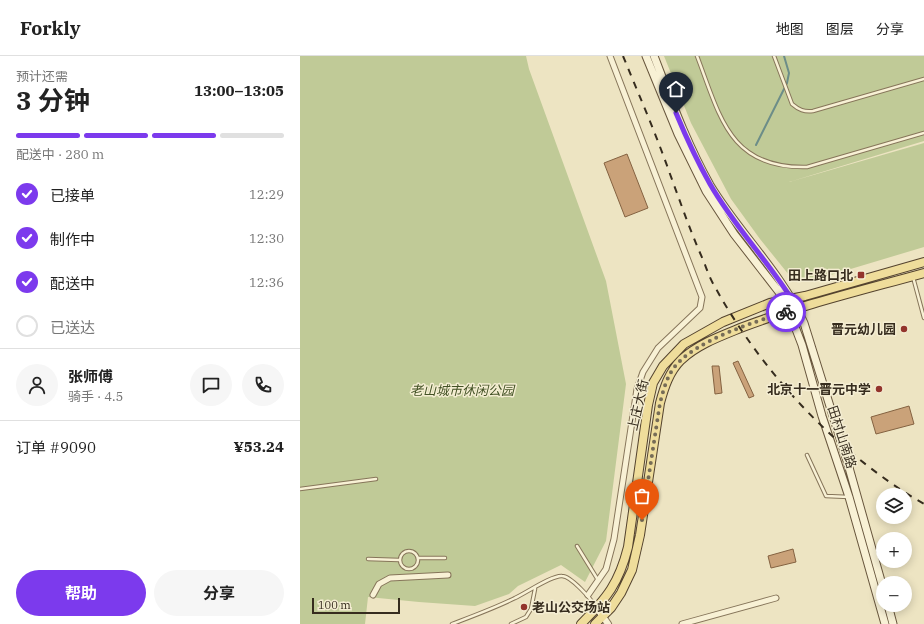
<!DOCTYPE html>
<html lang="zh">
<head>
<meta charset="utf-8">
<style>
  :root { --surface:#fff; --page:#f6f6f6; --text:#222; --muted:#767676; --line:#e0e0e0; --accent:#7c3aed }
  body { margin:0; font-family:"IBM Plex Serif","Noto Sans SC",serif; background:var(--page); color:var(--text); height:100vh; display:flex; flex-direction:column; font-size:15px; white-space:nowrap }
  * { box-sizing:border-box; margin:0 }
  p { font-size:13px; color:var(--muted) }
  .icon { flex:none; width:22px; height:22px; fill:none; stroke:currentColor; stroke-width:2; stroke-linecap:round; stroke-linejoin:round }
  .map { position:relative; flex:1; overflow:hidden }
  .sheet { display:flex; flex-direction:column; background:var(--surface); width:300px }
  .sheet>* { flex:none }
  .controls { position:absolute; left:576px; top:432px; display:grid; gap:8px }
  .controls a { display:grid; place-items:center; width:36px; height:36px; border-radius:50%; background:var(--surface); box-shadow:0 2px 10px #0003; font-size:20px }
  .scale { position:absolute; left:12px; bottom:10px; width:88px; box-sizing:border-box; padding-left:4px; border:2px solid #362c1e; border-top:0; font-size:11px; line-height:14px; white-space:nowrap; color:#362c1e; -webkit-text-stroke:3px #f4edd2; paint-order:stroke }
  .pin { position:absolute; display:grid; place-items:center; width:34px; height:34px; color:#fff; margin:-41px -17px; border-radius:50% 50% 50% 0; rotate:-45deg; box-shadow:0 0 4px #0007 }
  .pin .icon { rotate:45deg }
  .courier { position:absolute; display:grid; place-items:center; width:40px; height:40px; margin:-20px; border:3px solid #7c3aed; border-radius:50%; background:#fff; color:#222; box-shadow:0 1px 5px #0007 }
  .headline em { font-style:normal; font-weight:700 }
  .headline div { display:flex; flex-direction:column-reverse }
  .headline { display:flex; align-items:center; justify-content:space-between; height:68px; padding:0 16px }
  h1 { font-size:26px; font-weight:700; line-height:30px }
  .bar { display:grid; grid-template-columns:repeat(4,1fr); gap:6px 4px; align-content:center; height:48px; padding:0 16px }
  .bar i { height:5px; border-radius:3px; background:var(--line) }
  .bar .on { background:var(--accent) }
  .bar p { grid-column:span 4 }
  .line { display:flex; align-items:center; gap:10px; padding:0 16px; border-top:1px solid var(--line) }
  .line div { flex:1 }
  .round { display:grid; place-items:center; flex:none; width:42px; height:42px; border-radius:21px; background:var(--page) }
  ol { padding:0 16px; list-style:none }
  li { display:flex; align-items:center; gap:12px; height:44px }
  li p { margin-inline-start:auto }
  li .icon { padding:4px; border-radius:50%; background:var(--accent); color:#fff; stroke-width:4 }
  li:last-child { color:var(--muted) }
  li i { width:22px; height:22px; border:2px solid var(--line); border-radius:50% }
  .cta { display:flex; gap:8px; margin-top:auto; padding:8px 16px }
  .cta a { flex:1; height:46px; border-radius:24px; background:var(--accent); color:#fff; font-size:16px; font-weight:700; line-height:46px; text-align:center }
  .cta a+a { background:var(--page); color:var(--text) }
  header { display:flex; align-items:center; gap:24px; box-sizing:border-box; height:56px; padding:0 20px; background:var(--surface); border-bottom:1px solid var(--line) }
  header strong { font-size:19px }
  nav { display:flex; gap:22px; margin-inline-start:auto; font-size:14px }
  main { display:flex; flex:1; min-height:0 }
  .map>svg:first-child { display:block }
  .green { fill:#c0ca97 }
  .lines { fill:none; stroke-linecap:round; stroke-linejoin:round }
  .stream { stroke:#6c8d88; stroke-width:2 }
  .building { fill:#caa279; stroke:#846241 }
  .service-casing { stroke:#86755a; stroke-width:4.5 }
  .minor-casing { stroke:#86755a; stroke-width:7 }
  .tertiary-casing { stroke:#86755a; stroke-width:8 }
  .secondary-casing { stroke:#68563d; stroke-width:9 }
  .primary-casing { stroke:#54432e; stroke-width:10 }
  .service { stroke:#f8f1d5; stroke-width:2.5 }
  .minor { stroke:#f8f1d5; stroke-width:5 }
  .tertiary { stroke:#f8f1d5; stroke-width:6 }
  .secondary { stroke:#f8f1d5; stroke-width:7 }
  .primary { stroke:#efdd9b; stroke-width:8 }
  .rail { stroke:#362c1e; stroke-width:2; stroke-dasharray:7 7; stroke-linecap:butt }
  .done { stroke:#766c57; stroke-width:4; stroke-dasharray:0 7.2 }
  .route { stroke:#7c3aed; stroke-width:5 }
  .poi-dot { fill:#93342c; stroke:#f4edd2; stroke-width:1.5 }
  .labels { text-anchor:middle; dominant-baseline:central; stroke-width:3; stroke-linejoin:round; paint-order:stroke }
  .poi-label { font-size:13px; font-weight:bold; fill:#362c1e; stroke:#f4edd2; text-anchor:end }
  .park-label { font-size:13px; font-style:italic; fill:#435225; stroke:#f4edd2 }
  .street-label { font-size:13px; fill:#362c1e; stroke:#f4edd2 }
</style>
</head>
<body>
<header>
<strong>Forkly</strong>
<nav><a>地图</a><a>图层</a><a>分享</a></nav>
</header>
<main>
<section class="sheet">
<div class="headline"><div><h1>3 分钟</h1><p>预计还需</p></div><em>13:00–13:05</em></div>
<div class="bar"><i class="on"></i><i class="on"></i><i class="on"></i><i></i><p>配送中 · 280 m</p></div>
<ol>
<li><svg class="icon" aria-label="check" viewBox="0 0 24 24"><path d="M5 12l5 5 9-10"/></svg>已接单<p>12:29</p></li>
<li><svg class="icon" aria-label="check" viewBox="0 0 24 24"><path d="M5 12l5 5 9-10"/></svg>制作中<p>12:30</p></li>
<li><svg class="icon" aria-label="check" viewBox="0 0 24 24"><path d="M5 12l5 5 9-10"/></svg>配送中<p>12:36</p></li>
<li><i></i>已送达</li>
</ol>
<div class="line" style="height:72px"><a class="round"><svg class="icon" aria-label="person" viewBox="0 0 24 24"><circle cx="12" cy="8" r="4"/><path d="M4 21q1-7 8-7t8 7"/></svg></a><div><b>张师傅</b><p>骑手 · 4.5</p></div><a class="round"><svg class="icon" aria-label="chat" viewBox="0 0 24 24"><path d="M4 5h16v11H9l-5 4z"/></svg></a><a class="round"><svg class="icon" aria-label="phone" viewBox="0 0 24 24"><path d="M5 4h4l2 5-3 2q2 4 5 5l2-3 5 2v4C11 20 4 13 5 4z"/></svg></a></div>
<div class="line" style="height:52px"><div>订单 #9090</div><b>¥53.24</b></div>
<div class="cta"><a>帮助</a><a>分享</a></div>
</section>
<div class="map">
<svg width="624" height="568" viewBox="0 0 624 568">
  <rect width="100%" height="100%" fill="#ede4c2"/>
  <path class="green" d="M0,0H226L229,13L306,225L326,328L306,485L285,526L261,509L218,530L209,538L175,550L119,546L68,541L65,568H0Z
    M364,0H624V85L489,126L624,87V191L514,224L501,223L489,219L460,183L431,143L391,67Z"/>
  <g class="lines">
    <path class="stream" d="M456,89L487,27L489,17L484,0"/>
  </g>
  <path class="building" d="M327,98L348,152L325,161L304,107Z
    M438,305L454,340L449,342L433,307Z
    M412,310H419L422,337L415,338Z
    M609,350L614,368L576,378L571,361Z
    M493,493L496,506L471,512L468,500Z"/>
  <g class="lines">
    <g class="service-casing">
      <path id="service" d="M397,0C420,60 429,113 507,111L624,77
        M474,0L492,48C499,54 504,56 513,55L624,23
        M613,221L624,262
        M507,399L526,440L549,441
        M0,433L76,423
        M277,490L298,524
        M100 504a9 9 0 1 1 18 0a9 9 0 1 1-18 0Z
        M118,502H145
        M68,503L99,504
        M152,568C173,560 195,552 215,542C226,537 252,519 262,520C271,520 291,543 296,551
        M211,568L226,561L231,553L235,533"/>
    </g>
    <g class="minor-casing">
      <path id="minor" d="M73,539L79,528L90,522L148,519
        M288,539L306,513L314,483L337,333L343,316L358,292L400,252L402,241L310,0
        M382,568L476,542"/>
    </g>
    <g class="tertiary-casing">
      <path id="tertiary" d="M297,552L308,568"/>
    </g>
    <g class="secondary-casing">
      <path id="secondary" d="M346,0L378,78L406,135L434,178L479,236L489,255L502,289L522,360L549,441L585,568
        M354,0C371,44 387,88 410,129C439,177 481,216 504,267L548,408L583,532
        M588,549L593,568"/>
    </g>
    <g class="primary-casing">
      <path id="primary" d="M281,568C307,542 319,527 328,491L348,349L353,327L363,310L384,288L423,266L470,247L505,240L624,206
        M295,568L311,552L321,537L332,514L340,479L360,347C364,332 369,316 381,304C398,288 421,280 443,271C501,249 563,234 624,217"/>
    </g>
    <use href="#service" class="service"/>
    <use href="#minor" class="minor"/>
    <use href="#tertiary" class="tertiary"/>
    <use href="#secondary" class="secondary"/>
    <use href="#primary" class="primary"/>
    <path class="rail" d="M323,0C339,39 356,78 370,118C381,148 391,177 404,206C407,214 410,223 415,231C463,318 538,398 624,448"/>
  </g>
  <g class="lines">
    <path class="done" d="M342,464L360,347C363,336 366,323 373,313C393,285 454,266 486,256"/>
    <path class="route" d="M376,57C386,81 397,105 410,128C435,172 472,209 498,253L486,256"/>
  </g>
  <g class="poi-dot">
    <rect x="557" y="215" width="8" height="8" rx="2"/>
    <circle cx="604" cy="273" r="4"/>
    <circle cx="579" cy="333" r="4"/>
    <circle cx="224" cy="551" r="4"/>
  </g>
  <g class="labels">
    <g class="poi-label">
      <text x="553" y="219">田上路口北</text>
      <text x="596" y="273">晋元幼儿园</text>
      <text x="571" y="333">北京十一晋元中学</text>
      <text x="232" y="551" text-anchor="start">老山公交场站</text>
    </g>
    <g class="park-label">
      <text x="162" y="334">老山城市休闲公园</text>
    </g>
    <g class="street-label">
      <text transform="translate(338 349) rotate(-77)">上庄大街</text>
      <text transform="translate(542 381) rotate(72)">田村山南路</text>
    </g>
  </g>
</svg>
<div class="controls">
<a><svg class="icon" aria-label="layers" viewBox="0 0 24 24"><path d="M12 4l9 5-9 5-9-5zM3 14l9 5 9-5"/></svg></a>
<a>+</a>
<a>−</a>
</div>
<div class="scale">100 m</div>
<div class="pin" style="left:342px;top:464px;background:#ea580c"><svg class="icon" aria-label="bag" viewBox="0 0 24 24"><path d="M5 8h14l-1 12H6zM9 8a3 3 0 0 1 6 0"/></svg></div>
<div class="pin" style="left:376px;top:57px;background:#1f2937"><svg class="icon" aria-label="home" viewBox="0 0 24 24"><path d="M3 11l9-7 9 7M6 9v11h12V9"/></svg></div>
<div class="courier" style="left:486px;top:256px"><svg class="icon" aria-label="bike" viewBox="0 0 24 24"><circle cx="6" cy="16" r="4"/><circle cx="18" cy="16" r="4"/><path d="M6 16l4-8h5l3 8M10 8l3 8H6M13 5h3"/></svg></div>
</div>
</main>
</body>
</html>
